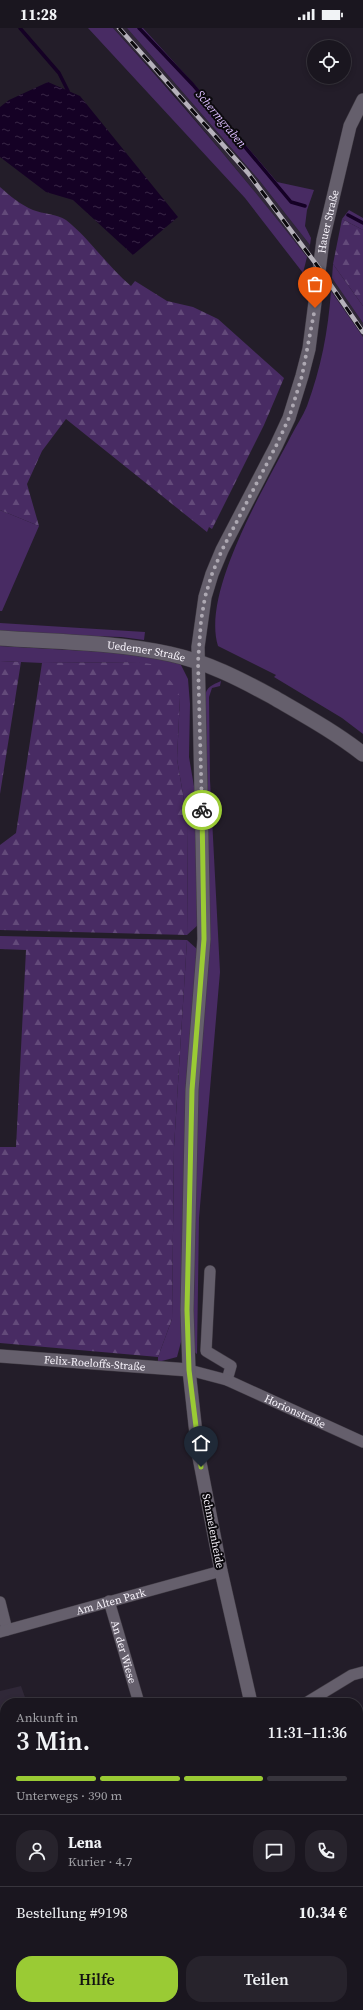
<!DOCTYPE html>
<html lang="de">
<head>
<meta charset="utf-8">
<style>
  :root { --surface:#1a161f; --page:#27232c; --text:#f1f3f6; --muted:#9f9fa4; --line:#38353d; --accent:#9acb34 }
  body { margin:0; font-family:"Source Serif 4",serif; background:var(--page); color:var(--text); height:100vh; display:flex; flex-direction:column; font-size:15px; white-space:nowrap }
  * { box-sizing:border-box; margin:0 }
  p { font-size:13px; color:var(--muted) }
  .icon { flex:none; width:22px; height:22px; fill:none; stroke:currentColor; stroke-width:2; stroke-linecap:round; stroke-linejoin:round }
  .map { position:relative; flex:1; overflow:hidden }
  .drawer { position:absolute; left:0px; top:1670px; width:363px; height:312px; display:flex; flex-direction:column; background:var(--surface); border-radius:16px 16px 0 0; box-shadow:0 2px 6px #0003,0 0 0 1px var(--line) }
  .drawer>* { flex:none }
  .controls { position:absolute; left:307px; top:12px; display:grid; gap:8px }
  .controls a { display:grid; place-items:center; width:44px; height:44px; border-radius:50%; background:var(--surface); box-shadow:0 2px 6px #0003,0 0 0 1px var(--line); font-size:20px }
  .pin { position:absolute; display:grid; place-items:center; width:34px; height:34px; color:#fff; margin:-41px -17px; border-radius:50% 50% 50% 0; rotate:-45deg; box-shadow:0 0 4px #0007 }
  .pin .icon { rotate:45deg }
  .courier { position:absolute; display:grid; place-items:center; width:40px; height:40px; margin:-20px; border:3px solid #9acb34; border-radius:50%; background:#fff; color:#222; box-shadow:0 1px 5px #0007 }
  .headline em { font-style:normal; font-weight:600 }
  .headline div { display:flex; flex-direction:column-reverse }
  .headline { display:flex; align-items:center; justify-content:space-between; height:68px; padding:0 16px }
  h1 { font-size:26px; font-weight:600; line-height:30px }
  .bar { display:grid; grid-template-columns:repeat(4,1fr); gap:6px 4px; align-content:center; height:48px; padding:0 16px }
  .bar i { height:5px; border-radius:3px; background:var(--line) }
  .bar .on { background:var(--accent) }
  .bar p { grid-column:span 4 }
  .line { display:flex; align-items:center; gap:10px; padding:0 16px; border-top:1px solid var(--line) }
  .line div { flex:1 }
  .round { display:grid; place-items:center; flex:none; width:42px; height:42px; border-radius:16px; background:var(--page) }
  .cta { display:flex; gap:8px; margin-top:auto; padding:8px 16px }
  .cta a { flex:1; height:46px; border-radius:16px; background:var(--accent); color:#111; font-size:16px; font-weight:600; line-height:46px; text-align:center }
  .cta a+a { background:var(--page); color:var(--text) }
  .status { display:flex; justify-content:space-between; align-items:center; height:28px; padding:0 20px; background:var(--surface); direction:ltr }
  .status svg { height:11px; fill:currentColor }
  .map>svg:first-child { display:block }
  .built { fill:#302838 }
  .grass { fill:#482b63 }
  .forest { fill:url(#forest-firs) }
  .water { fill:url(#water-ripples) }
  .lines { fill:none; stroke-linecap:round; stroke-linejoin:round }
  .stream { stroke:#150125; stroke-width:3.5 }
  .minor-casing { stroke:#403b44; stroke-width:12 }
  .tertiary-casing { stroke:#403b44; stroke-width:14 }
  .secondary-casing { stroke:#403b44; stroke-width:16 }
  .minor { stroke:#655f6c; stroke-width:11 }
  .tertiary { stroke:#655f6c; stroke-width:13 }
  .secondary { stroke:#655f6c; stroke-width:15 }
  .rail-casing { stroke:#b6b2bb; stroke-width:4.5 }
  .rail { stroke:#0b090d; stroke-width:3; stroke-dasharray:9; stroke-linecap:butt }
  .done { stroke:#ada8b2; stroke-width:4; stroke-dasharray:0 7.2 }
  .route { stroke:#9acb34; stroke-width:5 }
  .labels { text-anchor:middle; dominant-baseline:central; stroke-width:4; stroke-linejoin:round; paint-order:stroke }
  .street-label { font-size:11px; fill:#f7f3fb; stroke:#0b090d }
  .water-label { font-size:12px; font-style:italic; fill:#ddbeff; stroke:#0b090d }
</style>
</head>
<body>
<div class="status"><b>11:28</b><svg viewBox="0 0 49 12"><path d="M0 12V9h3v3zM5 12V6h3v6zM10 12V3h3v9zM15 12V0h3v12zM26 1h20v11H26zM47 4h2v5h-2z"/></svg></div>
<div class="map">
<svg width="363" height="1982" viewBox="0 0 363 1982">
  <defs>
    <pattern id="forest-firs" width="22" height="20" patternUnits="userSpaceOnUse"><rect width="22" height="20" fill="#482b63"/><path d="M5 1l3.5 6h-7zM16 11l3.5 6h-7z" fill="#634a7a"/></pattern>
    <pattern id="water-ripples" width="26" height="14" patternUnits="userSpaceOnUse"><rect width="26" height="14" fill="#150125"/><path d="M2 4q2-2 4 0t4 0M15 11q2-2 4 0t4 0" fill="none" stroke="#382646"/></pattern>
  </defs>
  <rect width="100%" height="100%" fill="#231d29"/>
  <path class="built" d="M113,0H127L259,152L310,217L307,229L251,159L173,65Z
    M332,250L363,295V309L331,263Z
    M21,1658L27,1675H5V1836L0,1837V1663Z"/>
  <path class="grass" d="M88,0H113C181,74 245,150 307,229L303,245L245,170Z
    M127,0H143L194,56L277,154L314,162L307,182L305,198L311,210L310,217L259,152Z
    M349,182L363,190V202L342,191Z
    M333,236L363,278V295L332,250Z
    M331,263L363,309V706L342,690L274,649L276,647L218,618C201,564 266,457 291,408C296,398 303,388 307,378C321,340 328,304 331,263Z
    M0,482L39,498L2,583H0Z
    M0,595L145,604L144,612L121,609L0,605Z
    M0,618L141,626L180,635L188,651L190,676L189,729L196,770L198,897L187,907L188,796L177,731L180,669L139,634L42,635L0,633Z
    M221,653L220,658L212,660L209,669L210,752L220,944L199,1190L197,1326L193,1323L205,669C206,659 212,657 221,653Z
    M187,912L197,921L184,1201L181,1314L177,1329L158,1334V1329L172,1291L174,1119Z"/>
  <path class="forest" d="M0,159C10,168 21,177 33,182C43,186 57,186 66,192C90,211 107,238 131,258L135,253L167,273L193,279L218,291L284,350L264,397L212,501L209,499L207,504L66,391L42,423L27,456L39,498L0,482Z
    M342,191L363,202V278L333,236Z
    M0,633L21,634L0,766Z
    M139,634L156,637L175,658L180,669L177,731L188,796L187,907L0,902V817L16,805L42,635Z
    M0,908L187,912L174,1119L172,1291L158,1329L0,1315V1119H16L26,922L0,921Z"/>
  <path class="water" d="M48,54L80,68L178,189L133,227L73,172L46,164L0,129V79L9,72Z"/>
  <g class="lines">
    <path class="stream" d="M20,0L59,45L68,63
      M139,0L193,57L291,174L305,178
      M348,187L363,195"/>
    <g class="minor-casing">
      <g id="minor">
        <path d="M210,1243L206,1323L231,1338L227,1352"/>
        <path id="s1" d="M189,1342L227,1352L363,1414"/>
        <path id="s2" d="M109,1573L139,1675"/>
        <path d="M0,1574L7,1602"/>
        <path id="s3" d="M0,1604L221,1543"/>
        <path d="M306,1675L352,1647L363,1644"/>
        <path d="M358,1790L363,1786"/>
        <path d="M0,1848L5,1854"/>
        <path d="M358,1922L363,1921"/>
        <path d="M358,1953H363"/>
        <path d="M121,1977L122,1982"/>
        <path d="M254,1977C279,1980 311,1982 336,1977"/>
      </g>
    </g>
    <g class="tertiary-casing">
      <g id="tertiary">
        <path id="s4" d="M0,1328L189,1342"/>
        <path id="s5" d="M251,1675L221,1543L198,1424L189,1342L187,1282L192,1062L204,911L198,619L205,569L212,546L222,522L276,418L289,390L302,348L309,321L323,212L350,98L363,72"/>
        <path d="M332,1977L333,1982"/>
      </g>
    </g>
    <g class="secondary-casing">
      <g id="secondary">
        <path id="s6" d="M0,610C56,614 114,614 170,626C207,634 240,651 273,669C304,687 335,704 363,726"/>
      </g>
    </g>
    <use href="#minor" class="minor"/>
    <use href="#tertiary" class="tertiary"/>
    <use href="#secondary" class="secondary"/>
    <g class="rail-casing">
      <path id="rail" d="M119,0L248,145L319,240L363,304"/>
    </g>
    <use href="#rail" class="rail"/>
  </g>
  <g class="lines">
    <path class="done" d="M202,782L198,634L201,593L205,569L212,546L222,522L276,418L289,390L302,348L315,280"/>
    <path class="route" d="M201,1439L189,1342L187,1282L192,1062L204,911L202,782"/>
  </g>
  <g class="labels">
    <g class="street-label">
      <text stroke="none"><textPath href="#s5" startOffset="1512">Hauer Straße</textPath></text>
      <text stroke="none"><textPath href="#s6" startOffset="147">Uedemer Straße</textPath></text>
      <text stroke="none"><textPath href="#s4" startOffset="95">Felix-Roeloffs-Straße</textPath></text>
      <text stroke="none"><textPath href="#s1" startOffset="114">Horionstraße</textPath></text>
      <text transform="translate(213 1503) rotate(79)">Schmelenheide</text>
      <text stroke="none"><textPath href="#s3" startOffset="115">Am Alten Park</textPath></text>
      <text stroke="none"><textPath href="#s2" startOffset="53">An der Wiese</textPath></text>
    </g>
    <g class="water-label">
      <text transform="translate(221 91) rotate(50)">Schermgraben</text>
    </g>
  </g>
</svg>
<div class="controls">
<a><svg class="icon" aria-label="locate" viewBox="0 0 24 24"><circle cx="12" cy="12" r="6"/><path d="M12 2v4M12 18v4M2 12h4M18 12h4"/></svg></a>
</div>
<div class="pin" style="left:315px;top:280px;background:#ea580c"><svg class="icon" aria-label="bag" viewBox="0 0 24 24"><path d="M5 8h14l-1 12H6zM9 8a3 3 0 0 1 6 0"/></svg></div>
<div class="pin" style="left:201px;top:1439px;background:#1f2937"><svg class="icon" aria-label="home" viewBox="0 0 24 24"><path d="M3 11l9-7 9 7M6 9v11h12V9"/></svg></div>
<div class="courier" style="left:202px;top:782px"><svg class="icon" aria-label="bike" viewBox="0 0 24 24"><circle cx="6" cy="16" r="4"/><circle cx="18" cy="16" r="4"/><path d="M6 16l4-8h5l3 8M10 8l3 8H6M13 5h3"/></svg></div>
<section class="drawer">
<div class="headline"><div><h1>3 Min.</h1><p>Ankunft in</p></div><em>11:31–11:36</em></div>
<div class="bar"><i class="on"></i><i class="on"></i><i class="on"></i><i></i><p>Unterwegs · 390 m</p></div>
<div class="line" style="height:72px"><a class="round"><svg class="icon" aria-label="person" viewBox="0 0 24 24"><circle cx="12" cy="8" r="4"/><path d="M4 21q1-7 8-7t8 7"/></svg></a><div><b>Lena</b><p>Kurier · 4.7</p></div><a class="round"><svg class="icon" aria-label="chat" viewBox="0 0 24 24"><path d="M4 5h16v11H9l-5 4z"/></svg></a><a class="round"><svg class="icon" aria-label="phone" viewBox="0 0 24 24"><path d="M5 4h4l2 5-3 2q2 4 5 5l2-3 5 2v4C11 20 4 13 5 4z"/></svg></a></div>
<div class="line" style="height:52px"><div>Bestellung #9198</div><b>10.34 €</b></div>
<div class="cta"><a>Hilfe</a><a>Teilen</a></div>
</section>
</div>
</body>
</html>
